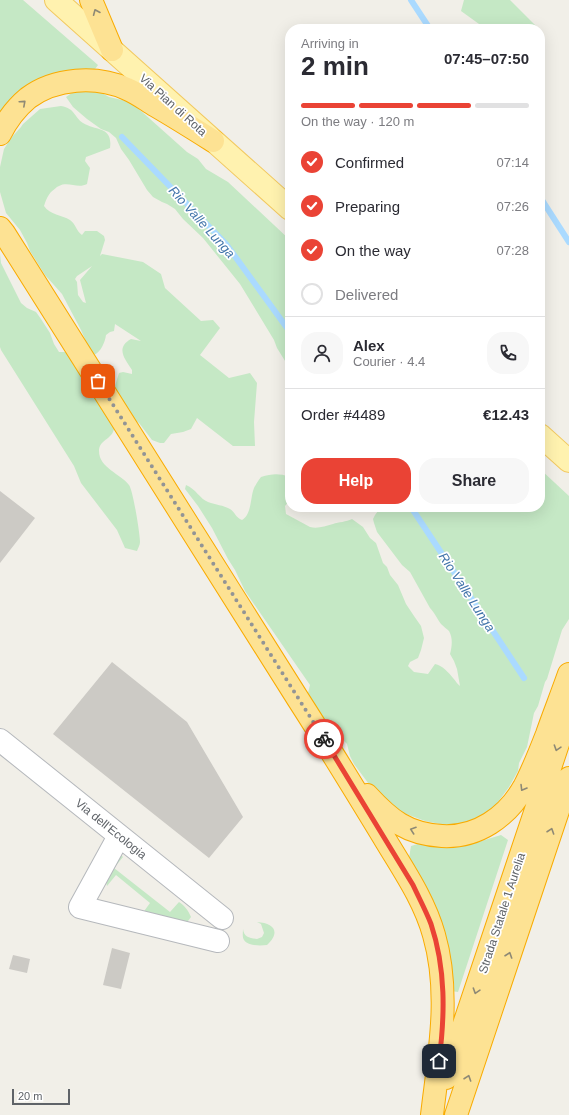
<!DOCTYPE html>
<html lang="en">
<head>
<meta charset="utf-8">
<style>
  :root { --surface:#fff; --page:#f7f7f7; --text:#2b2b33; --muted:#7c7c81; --line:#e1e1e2; --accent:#ea4335 }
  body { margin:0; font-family:Helvetica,sans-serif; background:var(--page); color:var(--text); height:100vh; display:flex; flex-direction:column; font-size:15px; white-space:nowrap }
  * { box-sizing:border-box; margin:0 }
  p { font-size:13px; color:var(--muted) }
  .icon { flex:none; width:22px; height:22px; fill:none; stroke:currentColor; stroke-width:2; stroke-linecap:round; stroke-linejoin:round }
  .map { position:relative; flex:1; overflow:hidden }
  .details { position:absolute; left:285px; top:24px; width:260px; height:488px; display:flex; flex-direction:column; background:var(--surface); border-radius:16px; box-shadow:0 4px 16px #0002 }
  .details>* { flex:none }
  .scale { position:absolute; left:12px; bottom:10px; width:58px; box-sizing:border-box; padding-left:4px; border:2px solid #5f6368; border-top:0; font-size:11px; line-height:14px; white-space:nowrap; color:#5f6368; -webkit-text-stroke:3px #fff; paint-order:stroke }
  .pin { position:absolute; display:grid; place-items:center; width:34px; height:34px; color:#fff; margin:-17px; border-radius:8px; box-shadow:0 2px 6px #0006 }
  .courier { position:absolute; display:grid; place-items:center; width:40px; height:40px; margin:-20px; border:3px solid #ea4335; border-radius:50%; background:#fff; color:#222; box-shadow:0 1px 5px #0007 }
  .summary em { font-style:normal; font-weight:700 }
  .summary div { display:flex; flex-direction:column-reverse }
  .summary { display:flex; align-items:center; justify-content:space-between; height:68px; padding:0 16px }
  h1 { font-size:26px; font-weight:700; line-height:30px }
  .bar { display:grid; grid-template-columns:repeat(4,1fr); gap:6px 4px; align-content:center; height:48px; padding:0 16px }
  .bar i { height:5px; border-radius:3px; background:var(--line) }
  .bar .on { background:var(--accent) }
  .bar p { grid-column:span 4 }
  .line { display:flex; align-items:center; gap:10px; padding:0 16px; border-top:1px solid var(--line) }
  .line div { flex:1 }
  .round { display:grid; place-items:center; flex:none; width:42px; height:42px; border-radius:16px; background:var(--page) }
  ol { padding:0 16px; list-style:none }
  li { display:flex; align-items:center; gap:12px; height:44px }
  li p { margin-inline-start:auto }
  li .icon { padding:4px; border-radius:50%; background:var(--accent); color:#fff; stroke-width:4 }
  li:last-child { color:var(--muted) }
  li i { width:22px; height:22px; border:2px solid var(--line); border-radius:50% }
  .cta { display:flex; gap:8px; margin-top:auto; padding:8px 16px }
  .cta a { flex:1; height:46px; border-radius:16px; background:var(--accent); color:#fff; font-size:16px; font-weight:700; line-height:46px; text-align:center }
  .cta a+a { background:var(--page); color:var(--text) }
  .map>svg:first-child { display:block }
  .green { fill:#c5e8c5; fill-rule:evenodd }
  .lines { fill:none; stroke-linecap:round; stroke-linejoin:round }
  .stream { stroke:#aadaff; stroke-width:6 }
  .building { fill:#cccac5 }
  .minor-casing { stroke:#b5b8bc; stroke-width:24 }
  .major-casing { stroke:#f2c960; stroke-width:24 }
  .highway-casing { stroke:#f9ab00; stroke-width:24 }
  .minor { stroke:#fff; stroke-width:22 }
  .major { stroke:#fff2af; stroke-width:22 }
  .highway { stroke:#fde293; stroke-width:22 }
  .oneway { stroke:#8e8975 }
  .done { stroke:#929495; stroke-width:4; stroke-dasharray:0 7.2 }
  .route { stroke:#ea4335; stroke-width:5 }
  .labels { text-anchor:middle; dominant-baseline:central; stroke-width:3.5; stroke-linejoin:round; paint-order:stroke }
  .street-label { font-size:12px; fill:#5f6368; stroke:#fff }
  .water-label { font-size:13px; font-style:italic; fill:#4174aa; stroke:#fff }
</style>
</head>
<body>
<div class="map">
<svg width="569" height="1115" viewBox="0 0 569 1115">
  <rect width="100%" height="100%" fill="#f1efe8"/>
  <path class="green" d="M0,0H23L98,65L93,72L0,117Z
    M464,0H510L539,29H486L461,11Z
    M85,89L102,93L109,97L131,102L187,152L198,159L206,169L228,182L290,240V369L277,348L274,340L240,284L203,238L183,219L175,209L167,204L162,202L153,197L147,190L129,160L121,149L116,138L109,132L101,129L87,119L73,107L66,97L76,90Z
    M61,106C76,109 73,116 83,123C96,131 113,126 110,148L86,157L85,161L90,168L87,184C78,189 68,181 59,186C56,187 54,190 51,192C47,197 46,200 44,206C50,215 62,215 70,220C76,224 76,231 82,235L85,231H97L104,236L105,240L100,256L102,254L143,262L161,274L165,288L201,321L213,320L220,328L200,355L229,378L250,373L257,383L254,422L255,446H233L197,418L191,429L183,432L171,434L164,443H160L152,440L139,423L135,420L129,409L116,397L114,389L119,373L123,372L132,374V370C125,359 115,348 131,339L141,341L115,324L114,331L110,332L106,335C105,342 101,352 94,355L91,353L81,330L62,294L45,275L30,251L27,243L20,230L6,213L0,192V167L4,149L11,138L21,127L23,124L40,109ZM92,266L80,280L86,303L83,302L78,295L77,282L75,279L77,276Z
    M0,254L1,263L21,303L27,308L36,312L41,319L50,333L54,344L59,352H65L71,358L117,417C115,422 115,428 113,432C109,440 99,441 99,451C99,468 121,474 129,485C133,490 140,534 140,542C140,545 138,548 137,551L125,548L117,530L81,483L74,466L1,350L0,347Z
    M540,469L569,496V619L562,630L547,679L545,682L538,706L534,713L527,747L519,763L518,771L509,787L492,810L482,818L455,827L425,821L390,808L380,799L354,764L350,756L347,744L323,719L309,697L308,693L310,685L245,591L235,570L228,559L212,528L198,506L185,489L186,485C196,489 200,499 208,502C216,505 223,505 230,509C235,512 236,518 242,520C252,514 250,498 254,488C256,484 258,481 261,477C272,474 278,473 290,477V500L285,506L286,514L310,527C318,529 325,526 333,524C339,522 346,522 352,519L363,527L370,538L376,543L383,563L387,567L390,575L398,585L406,604L414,616L421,626L424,638L421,650L418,658L410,662L408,666L414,672L428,674L435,664C442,665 449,673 453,678C456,681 457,684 460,686L457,669L454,661L450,654C452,646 453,638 449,631C447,629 444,627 441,624C437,619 435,613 430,608L410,572L402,565L377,532L374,523L373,519L375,515L381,507H540Z
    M501,835L508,840L458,992L451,991L409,858L411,846L421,843L431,846L468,845Z
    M119,853L123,857L114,868L170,912L179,902C185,906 188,910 191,917L188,921L183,922L142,914L150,903L116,875L107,886L106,882Z
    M257,922C274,923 281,932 267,945C260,946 248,946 244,940C242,937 243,932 243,929C244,937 249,938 257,939L262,937L264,933L261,924Z"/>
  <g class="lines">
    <path class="stream" d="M411,0L430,29
      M122,137L226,244L290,332
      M540,197L569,242
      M411,507L524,678"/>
  </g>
  <path class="building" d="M0,491L35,518L0,563Z
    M112,662L187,722L243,817L209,858L53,734Z
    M112,948L130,953L121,989L103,985Z
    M13,955L30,959L27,973L9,969Z"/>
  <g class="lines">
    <g class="minor-casing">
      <path id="minor" d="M0,740L222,918
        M119,836L80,907L218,941"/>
    </g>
    <g class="major-casing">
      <path id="major" d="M56,0L290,209
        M540,435L569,461"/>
    </g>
    <g class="highway-casing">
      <path id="highway" d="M91,0L112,50
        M0,134C7,120 16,108 28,98C55,78 96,75 127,89C137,93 146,100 156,106C175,117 194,129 213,141
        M0,228L4,233C102,388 200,543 298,699C327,744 355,790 383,836C402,868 424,899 434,935C451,994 439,1055 432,1115
        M367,795C390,820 407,834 442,836C477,838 507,817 524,787C533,770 540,752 547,734C554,714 562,694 569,674
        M446,1078L569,711
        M456,1115L569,778"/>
    </g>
    <use href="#minor" class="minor"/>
    <use href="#major" class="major"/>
    <use href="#highway" class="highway"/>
  </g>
  <defs><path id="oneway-chevron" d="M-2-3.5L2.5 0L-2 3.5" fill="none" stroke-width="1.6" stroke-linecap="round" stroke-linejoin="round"/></defs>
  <g class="oneway">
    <use href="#oneway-chevron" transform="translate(96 12) rotate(-113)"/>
    <use href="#oneway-chevron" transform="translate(23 103) rotate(-42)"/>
    <use href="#oneway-chevron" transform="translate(557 748) rotate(108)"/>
    <use href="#oneway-chevron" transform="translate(523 788) rotate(121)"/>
    <use href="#oneway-chevron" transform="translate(413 830) rotate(-161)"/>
    <use href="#oneway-chevron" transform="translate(551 831) rotate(-71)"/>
    <use href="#oneway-chevron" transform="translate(509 955) rotate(-71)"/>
    <use href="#oneway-chevron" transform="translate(476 991) rotate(108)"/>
    <use href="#oneway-chevron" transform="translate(468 1078) rotate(-71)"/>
  </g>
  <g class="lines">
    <path class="done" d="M98,381L324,739"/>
    <path class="route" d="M324,739L413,885C419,898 426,911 431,924C446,969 445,1015 439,1061"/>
  </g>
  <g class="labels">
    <g class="street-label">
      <text transform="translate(173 105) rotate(42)">Via Pian di Rota</text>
      <text transform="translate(111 829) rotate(39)">Via dell'Ecologia</text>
      <text transform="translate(502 913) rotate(-72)">Strada Statale 1 Aurelia</text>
    </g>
    <g class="water-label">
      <text transform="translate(202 222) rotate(48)">Rio Valle Lunga</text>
      <text transform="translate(467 592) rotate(57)">Rio Valle Lunga</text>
    </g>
  </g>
</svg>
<div class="scale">20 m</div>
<div class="pin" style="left:98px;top:381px;background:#ea580c"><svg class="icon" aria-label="bag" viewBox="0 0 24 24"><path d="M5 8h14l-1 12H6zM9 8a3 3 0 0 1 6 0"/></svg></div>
<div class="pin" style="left:439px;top:1061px;background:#1f2937"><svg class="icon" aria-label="home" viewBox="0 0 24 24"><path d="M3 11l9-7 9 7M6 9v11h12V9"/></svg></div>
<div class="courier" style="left:324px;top:739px"><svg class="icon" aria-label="bike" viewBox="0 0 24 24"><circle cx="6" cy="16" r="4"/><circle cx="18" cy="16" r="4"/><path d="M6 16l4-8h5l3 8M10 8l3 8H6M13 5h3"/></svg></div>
<section class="details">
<div class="summary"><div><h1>2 min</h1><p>Arriving in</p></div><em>07:45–07:50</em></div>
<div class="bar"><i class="on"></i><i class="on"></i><i class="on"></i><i></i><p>On the way · 120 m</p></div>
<ol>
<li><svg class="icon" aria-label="check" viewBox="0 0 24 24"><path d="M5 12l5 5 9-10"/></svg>Confirmed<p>07:14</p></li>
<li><svg class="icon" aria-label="check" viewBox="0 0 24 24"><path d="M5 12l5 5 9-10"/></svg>Preparing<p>07:26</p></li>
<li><svg class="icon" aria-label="check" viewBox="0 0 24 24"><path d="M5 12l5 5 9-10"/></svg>On the way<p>07:28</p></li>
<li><i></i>Delivered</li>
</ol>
<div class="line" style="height:72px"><a class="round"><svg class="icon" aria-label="person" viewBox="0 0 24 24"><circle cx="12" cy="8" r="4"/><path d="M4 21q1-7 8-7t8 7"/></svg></a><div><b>Alex</b><p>Courier · 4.4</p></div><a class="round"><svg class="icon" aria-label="phone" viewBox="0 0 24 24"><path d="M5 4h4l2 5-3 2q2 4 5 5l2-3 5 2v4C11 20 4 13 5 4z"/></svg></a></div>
<div class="line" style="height:52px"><div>Order #4489</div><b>€12.43</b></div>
<div class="cta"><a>Help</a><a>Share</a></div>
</section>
</div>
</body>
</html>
